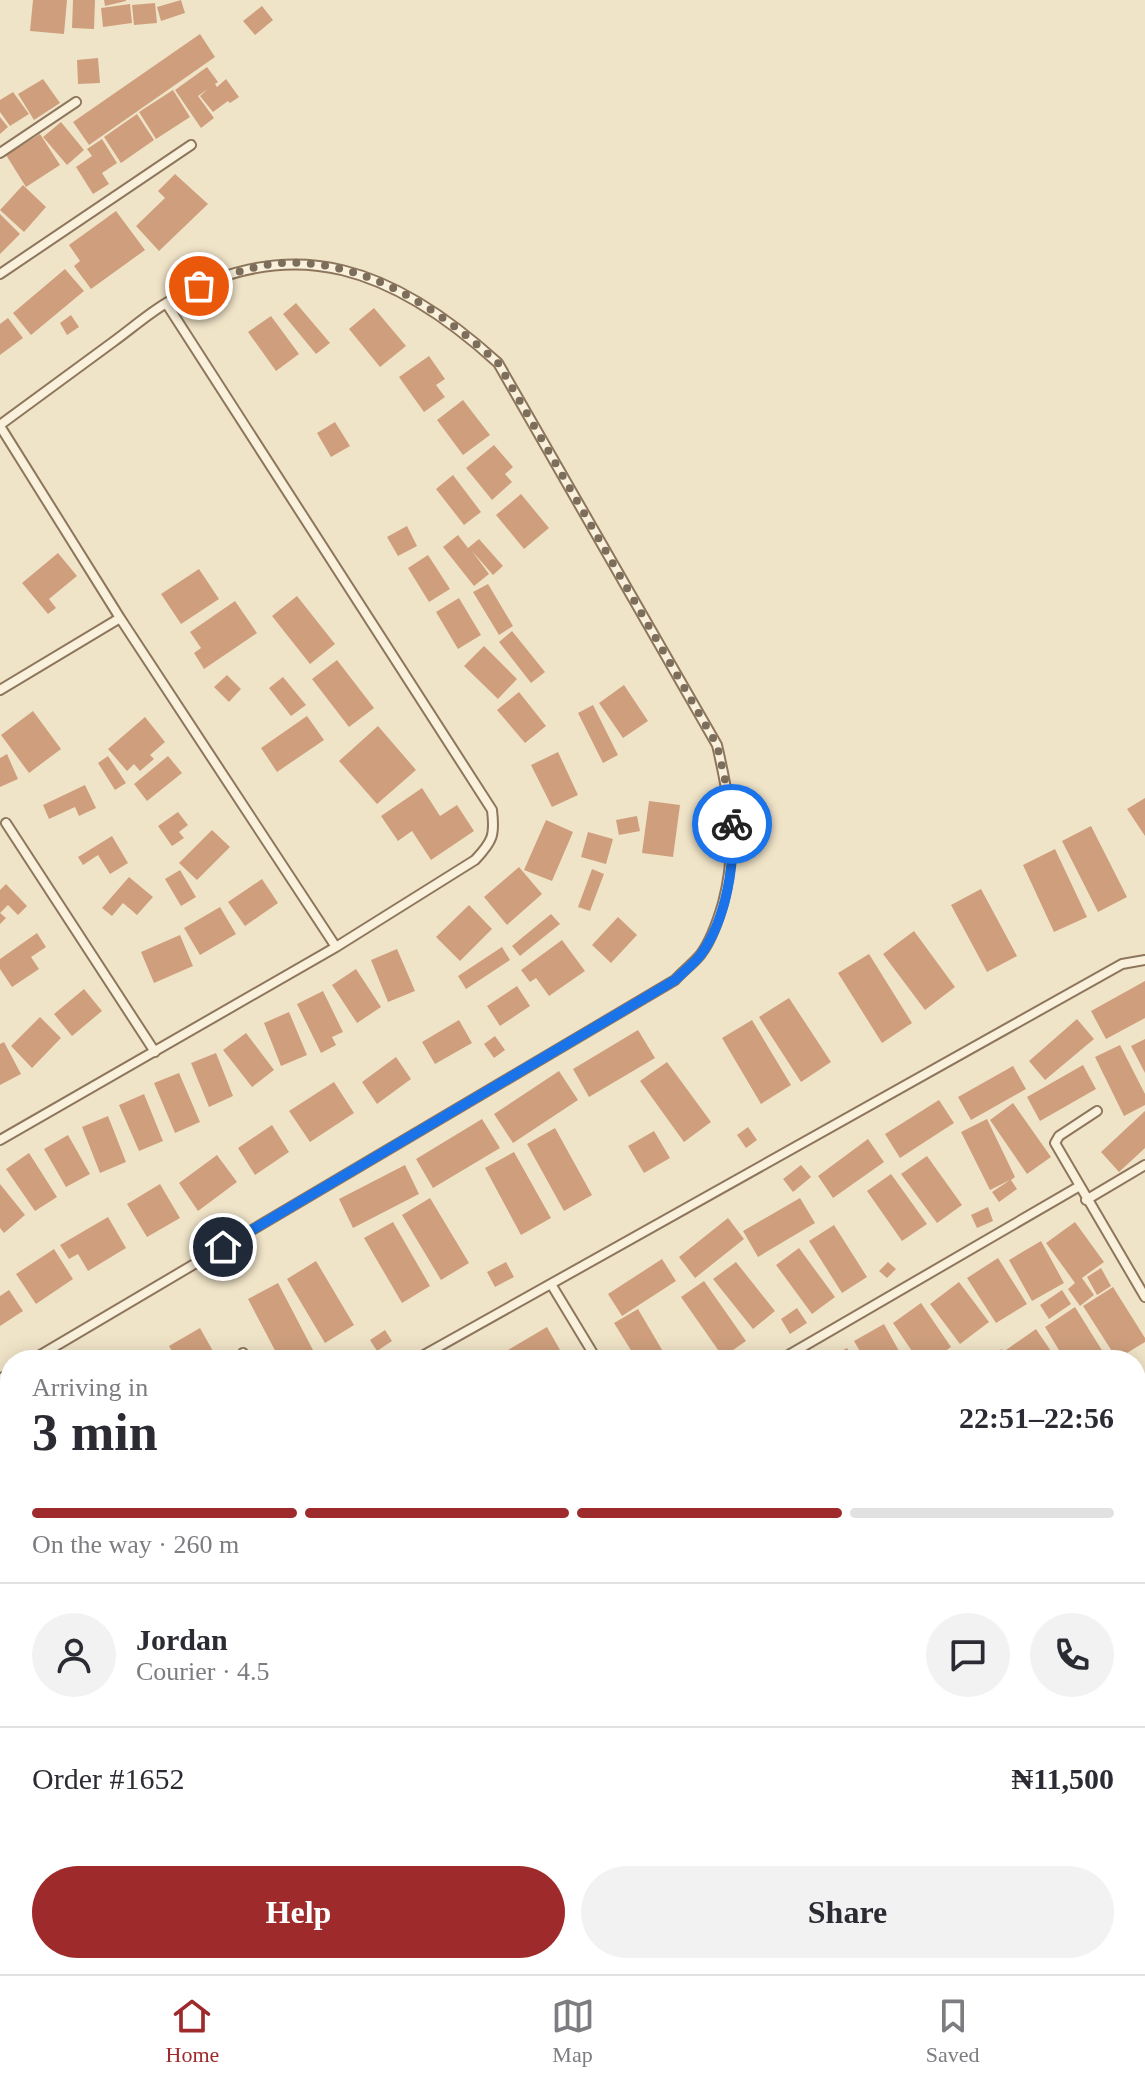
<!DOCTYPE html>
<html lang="en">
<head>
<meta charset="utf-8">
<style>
  :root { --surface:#fff; --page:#f2f2f3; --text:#2b2b33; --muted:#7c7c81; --line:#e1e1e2; --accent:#9e2a2b }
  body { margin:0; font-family:"Times New Roman",serif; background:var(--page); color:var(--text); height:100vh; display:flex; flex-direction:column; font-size:30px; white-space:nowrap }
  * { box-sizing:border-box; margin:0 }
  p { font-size:26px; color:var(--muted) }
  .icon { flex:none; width:44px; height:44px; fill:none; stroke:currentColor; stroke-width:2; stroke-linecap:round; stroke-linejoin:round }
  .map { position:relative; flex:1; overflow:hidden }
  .sheet { position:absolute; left:0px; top:1350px; width:1146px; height:624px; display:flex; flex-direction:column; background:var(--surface); border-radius:32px 32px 0 0; box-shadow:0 4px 20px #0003 }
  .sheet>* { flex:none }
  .pin { position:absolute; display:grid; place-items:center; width:68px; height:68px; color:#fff; margin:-34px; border:4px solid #fff; border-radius:50%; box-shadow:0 2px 8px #0007 }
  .courier { position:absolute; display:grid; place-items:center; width:80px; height:80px; margin:-40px; border:6px solid #1a73e8; border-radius:50%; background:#fff; color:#222; box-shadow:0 2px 10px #0007 }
  .overview em { font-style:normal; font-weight:800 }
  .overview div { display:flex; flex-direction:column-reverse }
  .overview { display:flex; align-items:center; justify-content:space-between; height:136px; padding:0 32px }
  h1 { font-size:52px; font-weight:800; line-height:60px }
  .bar { display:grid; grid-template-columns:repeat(4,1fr); gap:12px 8px; align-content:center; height:96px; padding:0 32px }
  .bar i { height:10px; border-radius:6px; background:var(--line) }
  .bar .active { background:var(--accent) }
  .bar p { grid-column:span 4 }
  .line { display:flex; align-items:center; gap:20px; padding:0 32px; border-top:2px solid var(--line) }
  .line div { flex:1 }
  .round { display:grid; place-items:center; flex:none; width:84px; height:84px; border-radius:42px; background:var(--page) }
  .primary-button { display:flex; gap:16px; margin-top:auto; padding:16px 32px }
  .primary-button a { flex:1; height:92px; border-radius:48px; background:var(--accent); color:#fff; font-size:32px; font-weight:800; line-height:92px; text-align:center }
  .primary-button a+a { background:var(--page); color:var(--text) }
  .menu { display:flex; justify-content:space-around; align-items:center; height:112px; border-top:2px solid var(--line); background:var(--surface); font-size:22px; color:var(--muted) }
  .menu a { display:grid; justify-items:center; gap:4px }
  .menu .active { color:var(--accent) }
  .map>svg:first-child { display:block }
  .building { fill:#cf9f7d }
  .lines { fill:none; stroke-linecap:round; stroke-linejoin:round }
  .service-casing { stroke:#8d765c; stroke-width:12 }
  .minor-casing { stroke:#8d765c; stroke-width:20 }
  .service { stroke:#faf1dc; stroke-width:8 }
  .minor { stroke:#faf1dc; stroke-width:16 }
  .done { stroke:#7c6e5b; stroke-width:8; stroke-dasharray:0 14.4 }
  .route { stroke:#1a73e8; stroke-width:10 }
</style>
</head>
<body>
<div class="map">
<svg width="1145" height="1974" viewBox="0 0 1145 1974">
  <rect width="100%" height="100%" fill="#f0e4c8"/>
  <path class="building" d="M33,0H67L64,34L30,31Z
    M73,0H95L94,29L72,28Z
    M104,0H126V1L105,6Z
    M181,0L185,13L161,21L157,7Z
    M155,3L157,23L134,25L132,5Z
    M130,4L132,23L103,27L101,8Z
    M262,6L273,20L255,35L243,21Z
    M200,34L215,57L89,145L73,122Z
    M98,58L100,83L78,84L77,60Z
    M207,67L218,82L215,84L217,87L226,79L239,97L230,103L228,101L213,112L200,96L208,89L198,96L214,118L201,128L175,90Z
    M43,79L60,103L34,120L18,94Z
    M173,90L190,117L156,139L139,112Z
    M13,92L29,114L10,126L0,112V100Z
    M137,114L154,140L121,163L104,137Z
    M0,117L8,127L0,134Z
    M61,122L84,150L67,165L43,137Z
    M40,134L60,165L26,187L6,155Z
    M102,139L117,163L102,173L109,184L93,194L76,167L92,156L87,149Z
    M175,174L208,204L159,251L136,226L165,198L158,191Z
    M23,185L46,207L24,232L0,210Z
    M116,211L145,250L91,289L74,266L80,261L69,245Z
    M0,214L20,234L0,254Z
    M65,269L84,291L31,335L13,313Z
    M296,303L330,343L316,354L283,314Z
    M374,308L406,346L380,367L349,329Z
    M71,315L79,327L67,335L60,323Z
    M271,316L299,354L276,371L248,332Z
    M8,318L23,338L0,355V324Z
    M429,356L445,379L436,385L445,397L424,412L399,377Z
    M463,400L490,435L463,455L437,420Z
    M335,422L350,446L331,457L317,433Z
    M494,445L513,467L505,474L512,482L492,500L466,468Z
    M453,475L481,512L464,525L436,489Z
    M521,494L549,528L524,549L496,515Z
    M407,526L417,546L398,556L387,537Z
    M458,535L468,548L479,539L503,566L493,575L472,551L489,574L474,586L443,547Z
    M58,553L77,576L49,599L56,608L48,614L22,583Z
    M428,555L450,589L429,602L408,568Z
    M199,569L219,599L181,624L161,594Z
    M488,584L513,626L499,635L473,592Z
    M297,596L335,644L310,664L272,616Z
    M459,598L481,635L458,649L436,612Z
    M235,601L257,633L204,669L194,653L201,648L190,632Z
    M512,631L545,672L531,683L499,642Z
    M484,646L517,679L498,699L464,666Z
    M337,660L374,708L349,727L312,679Z
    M227,675L241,689L229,702L214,687Z
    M283,677L306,705L291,716L269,688Z
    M624,685L648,721L623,738L599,703Z
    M519,692L546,726L525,743L497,710Z
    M593,705L618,755L603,763L578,713Z
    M33,711L61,749L29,773L1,735Z
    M307,716L324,740L277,772L261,748Z
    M145,717L165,742L150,755L154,759L140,771L134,764L127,771L108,749Z
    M378,726L416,770L377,804L339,761Z
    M558,752L578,795L552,807L531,765Z
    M7,754L18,779L0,787V758Z
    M108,756L126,783L115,790L98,763Z
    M168,756L182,773L147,801L134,784Z
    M85,785L96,808L79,816L75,807L49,819L43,805Z
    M422,788L440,816L457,805L474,831L431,860L412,831L398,841L381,816Z
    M1145,798V836L1127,809Z
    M649,801L680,805L673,857L642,853Z
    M178,812L188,825L179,832L184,838L172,846L158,826Z
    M637,816L640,831L619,835L616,820Z
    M546,820L573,832L552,881L524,870Z
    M1091,826L1127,897L1098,912L1062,841Z
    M212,830L230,847L197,880L179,863Z
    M588,832L613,839L606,864L581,857Z
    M112,836L128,863L110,874L98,855L83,865L78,857Z
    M1055,849L1087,917L1054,932L1023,865Z
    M519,867L542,894L507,925L484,897Z
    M592,869L604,874L590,911L578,907Z
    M180,870L196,897L181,906L165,879Z
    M129,877L153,897L137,915L123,903L112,916L102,908Z
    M262,879L278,903L245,926L228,902Z
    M6,884L27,906L18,915L8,905L0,913L6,918L0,924V890Z
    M981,889L1017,956L987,972L951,905Z
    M469,905L492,929L460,961L436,937Z
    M220,907L236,934L200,955L184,928Z
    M551,914L560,924L520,956L512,946Z
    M618,917L637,935L611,963L592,945Z
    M914,931L955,987L925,1010L883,954Z
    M37,933L46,947L31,957L39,969L12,987L0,969V959Z
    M180,935L193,966L154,983L141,952Z
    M562,940L585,971L549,996L536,978L530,982L521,970Z
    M502,947L510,960L466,989L458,976Z
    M397,949L415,991L388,1002L371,960Z
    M869,954L912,1023L882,1043L838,973Z
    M356,969L381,1007L357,1023L332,985Z
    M1145,981V1018L1106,1039L1091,1011Z
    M517,986L530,1006L500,1026L487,1006Z
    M84,989L102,1011L72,1036L54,1014Z
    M323,991L343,1032L332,1037L336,1045L321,1053L297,1004Z
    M789,998L831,1062L801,1082L759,1017Z
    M289,1012L307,1055L281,1066L264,1023Z
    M40,1017L61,1038L32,1068L11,1046Z
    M1077,1019L1094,1039L1045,1080L1029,1061Z
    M459,1020L472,1043L435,1064L422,1042Z
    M752,1020L791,1085L761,1104L722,1038Z
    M638,1030L655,1058L589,1097L573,1069Z
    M246,1033L274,1070L252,1087L223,1050Z
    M495,1036L505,1050L494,1058L484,1044Z
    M1145,1039V1073L1131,1046Z
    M4,1042L21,1074L0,1085V1044Z
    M1120,1045L1145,1094V1105L1124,1116L1095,1057Z
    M216,1053L233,1096L209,1107L191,1063Z
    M396,1057L411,1079L377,1104L362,1082Z
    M667,1062L711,1122L684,1142L640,1081Z
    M1083,1065L1096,1089L1040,1121L1027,1097Z
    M1013,1066L1026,1089L971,1120L958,1097Z
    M559,1071L578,1100L513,1143L494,1114Z
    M179,1073L200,1122L175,1133L154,1083Z
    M334,1082L354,1113L310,1142L289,1111Z
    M144,1094L163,1141L139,1151L119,1105Z
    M939,1100L954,1123L900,1158L885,1134Z
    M1013,1103L1051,1157L1027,1174L990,1120Z
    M1145,1111V1148L1119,1172L1101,1152Z
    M108,1116L126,1162L100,1173L82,1127Z
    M482,1119L500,1148L433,1188L416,1159Z
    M987,1119L1015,1177L1011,1180L1017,1189L999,1202L992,1192L1010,1180L990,1190L961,1132Z
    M272,1125L289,1152L255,1175L238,1148Z
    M748,1127L757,1140L746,1148L737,1135Z
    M555,1128L592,1195L564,1211L527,1144Z
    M654,1131L670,1158L644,1173L628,1146Z
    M68,1135L90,1174L66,1187L44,1149Z
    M868,1139L884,1162L833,1198L818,1176Z
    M514,1152L551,1218L521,1235L485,1168Z
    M29,1153L57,1197L35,1211L6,1169Z
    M217,1155L237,1182L198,1211L179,1183Z
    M927,1156L962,1205L937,1223L901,1174Z
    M405,1165L419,1194L353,1228L339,1199Z
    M801,1165L811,1177L793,1192L783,1179Z
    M891,1174L927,1224L902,1241L867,1191Z
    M0,1184L25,1215L4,1233L0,1228Z
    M160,1184L180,1218L147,1237L127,1204Z
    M430,1198L469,1263L441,1280L402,1215Z
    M800,1198L815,1223L758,1257L743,1231Z
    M988,1207L993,1221L977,1228L971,1215Z
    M108,1217L126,1248L88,1271L78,1254L69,1259L60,1245Z
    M728,1218L744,1239L695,1278L679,1257Z
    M393,1222L430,1286L402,1303L364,1238Z
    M1075,1222L1104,1262L1082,1278L1094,1295L1080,1306L1068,1289L1075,1283L1046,1243Z
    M834,1225L867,1277L842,1293L809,1241Z
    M1041,1241L1064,1283L1032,1301L1009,1260Z
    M799,1248L835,1297L812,1314L776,1265Z
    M54,1249L73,1279L36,1304L16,1274Z
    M998,1258L1027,1304L996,1323L967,1278Z
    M662,1259L676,1281L622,1316L608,1294Z
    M316,1261L354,1325L325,1343L287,1279Z
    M506,1262L514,1277L495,1287L487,1272Z
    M736,1262L775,1311L753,1329L713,1279Z
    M888,1262L896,1269L887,1278L879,1271Z
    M1101,1268L1111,1286L1097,1295L1087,1277Z
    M704,1281L746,1341L723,1357L681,1297Z
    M959,1282L989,1322L960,1344L930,1304Z
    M278,1283L314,1352L299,1360H280L248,1299Z
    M1113,1287L1145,1338V1342L1117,1359L1083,1306Z
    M9,1290L23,1311L0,1326V1296Z
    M1062,1290L1071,1304L1049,1319L1040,1305Z
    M921,1303L951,1347L932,1360H918L893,1323Z
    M1075,1307L1108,1360H1065L1045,1327Z
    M797,1308L807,1323L790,1334L781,1319Z
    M638,1309L668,1360H637L614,1323Z
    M884,1324L904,1360H865L854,1341Z
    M547,1327L560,1350L543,1360H491Z
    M200,1328L218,1360H177L169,1346Z
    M1036,1329L1057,1360H1012L1006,1350Z
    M385,1330L392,1341L377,1351L370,1340Z
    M847,1348L854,1360H826Z
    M1002,1349L1007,1360H981Z
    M1145,1414V1469L1142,1471L1136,1459V1418Z
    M1141,1512L1145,1518V1569L1138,1573L1136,1569V1515Z
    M0,1631L10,1643V1658L0,1667Z
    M10,1701V1737L0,1743V1708Z
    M10,1749V1772L1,1754Z
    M10,1828V1862L0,1867V1834Z
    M10,1873V1903L0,1909V1878Z
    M11,1964H47L26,1974H16Z
    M246,1964L250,1974H225L245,1964Z
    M266,1964H301L284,1974H272Z
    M333,1964H364L369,1974H332L329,1966Z
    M388,1964H427L429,1967L419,1974H395Z
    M609,1964H642L648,1972L594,1974Z
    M820,1964H900L880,1974H826Z
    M800,1966L804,1974H787Z"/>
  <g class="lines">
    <g class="service-casing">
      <path id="service" d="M0,153L76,102
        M0,274L191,145
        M0,425C38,397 76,369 113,342C131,329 149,313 168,302C295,228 397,271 498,363L717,745C730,801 738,846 723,903C718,920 712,939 701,954C694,963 683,971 675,980L32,1360
        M0,426L120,618L336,947
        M0,690L120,618
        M6,823L155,1052
        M1097,1111L1059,1136L1055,1143L1145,1297
        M0,1140L336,947L475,860C493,841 495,835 492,810L166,303
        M1086,1200L1145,1165
        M551,1284L597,1360
        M243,1353L248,1360
        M415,1360L1122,964L1145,960
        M780,1360L1078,1187
        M0,1379L10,1373
        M1136,1393L1145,1388
        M0,1592L10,1586
        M1136,1632L1145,1626
        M92,1964L98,1974
        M153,1974L183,1964
        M517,1974L535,1964"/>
    </g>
    <g class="minor-casing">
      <path id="minor" d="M1136,1901L1145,1896
        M1004,1974L1022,1964"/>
    </g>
    <use href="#service" class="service"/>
    <use href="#minor" class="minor"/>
  </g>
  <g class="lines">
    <path class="done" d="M199,286C226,276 253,265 282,263C366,259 439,309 498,363L717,745L729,797L732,824"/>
    <path class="route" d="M223,1247L675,980C684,971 695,963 702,953C726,918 735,866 732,824"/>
  </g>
</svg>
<div class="pin" style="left:199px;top:286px;background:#ea580c"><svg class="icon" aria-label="bag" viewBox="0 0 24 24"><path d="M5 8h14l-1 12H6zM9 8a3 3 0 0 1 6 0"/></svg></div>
<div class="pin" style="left:223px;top:1247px;background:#1f2937"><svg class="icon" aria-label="home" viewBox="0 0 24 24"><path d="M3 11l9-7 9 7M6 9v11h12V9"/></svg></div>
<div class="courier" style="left:732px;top:824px"><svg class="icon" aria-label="bike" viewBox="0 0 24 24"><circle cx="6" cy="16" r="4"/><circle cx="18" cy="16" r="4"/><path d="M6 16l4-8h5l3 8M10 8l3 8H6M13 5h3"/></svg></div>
<section class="sheet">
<div class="overview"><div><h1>3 min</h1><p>Arriving in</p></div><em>22:51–22:56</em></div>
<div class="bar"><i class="active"></i><i class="active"></i><i class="active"></i><i></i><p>On the way · 260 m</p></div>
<div class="line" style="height:144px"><a class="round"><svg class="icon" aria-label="person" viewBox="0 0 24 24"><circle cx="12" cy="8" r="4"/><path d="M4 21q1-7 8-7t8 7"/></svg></a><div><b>Jordan</b><p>Courier · 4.5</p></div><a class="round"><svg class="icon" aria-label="chat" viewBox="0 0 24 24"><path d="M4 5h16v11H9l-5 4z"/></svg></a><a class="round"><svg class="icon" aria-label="phone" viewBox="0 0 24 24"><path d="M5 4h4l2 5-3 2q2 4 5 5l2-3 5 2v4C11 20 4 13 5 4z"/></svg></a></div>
<div class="line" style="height:104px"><div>Order #1652</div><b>₦11,500</b></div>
<div class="primary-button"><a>Help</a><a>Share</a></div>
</section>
</div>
<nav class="menu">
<a class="active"><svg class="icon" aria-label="home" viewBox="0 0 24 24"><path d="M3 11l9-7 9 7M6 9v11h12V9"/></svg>Home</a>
<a><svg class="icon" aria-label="map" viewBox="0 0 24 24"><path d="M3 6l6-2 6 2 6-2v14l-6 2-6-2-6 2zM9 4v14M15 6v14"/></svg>Map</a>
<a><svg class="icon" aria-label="saved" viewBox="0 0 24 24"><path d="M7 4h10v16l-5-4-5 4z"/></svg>Saved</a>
</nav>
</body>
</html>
